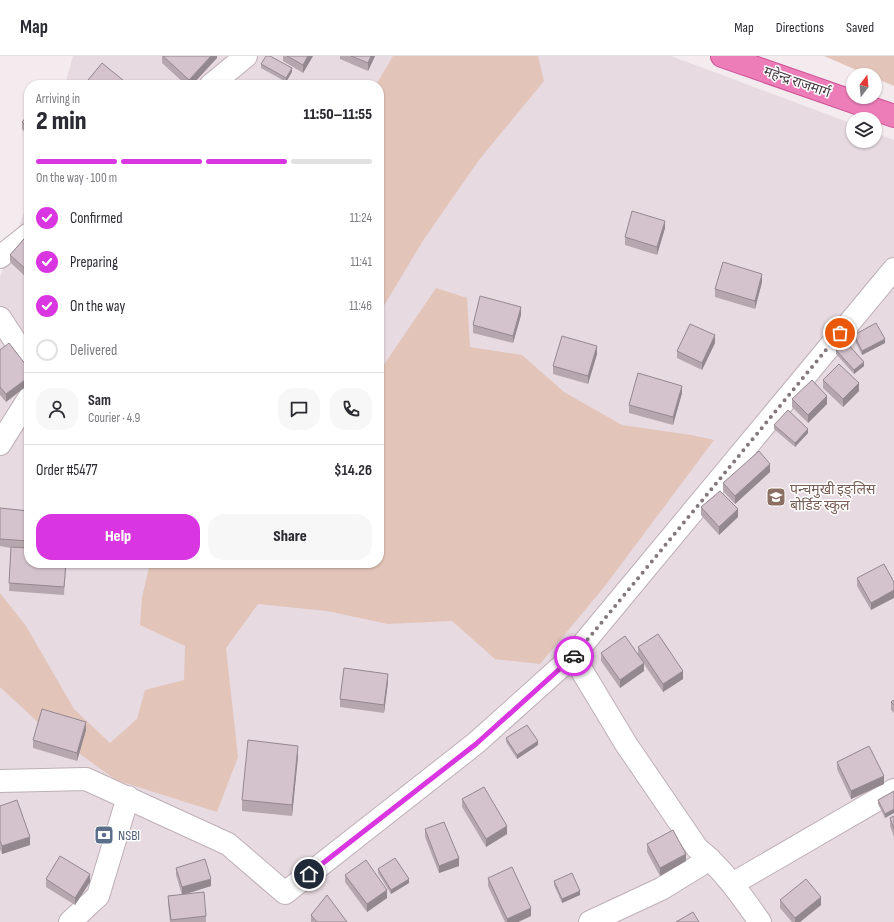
<!DOCTYPE html>
<html lang="en">
<head>
<meta charset="utf-8">
<style>
  :root { --surface:#fff; --page:#f7f7f7; --text:#2b2b33; --muted:#7c7c81; --line:#e1e1e2; --accent:#d935e0 }
  body { margin:0; font-family:"Sofia Sans Condensed","Noto Sans Devanagari",sans-serif; background:var(--page); color:var(--text); height:100vh; display:flex; flex-direction:column; font-size:15px; white-space:nowrap }
  * { box-sizing:border-box; margin:0 }
  p { font-size:13px; color:var(--muted) }
  .icon { flex:none; width:22px; height:22px; fill:none; stroke:currentColor; stroke-width:2; stroke-linecap:round; stroke-linejoin:round }
  .map { position:relative; flex:1; overflow:hidden }
  .drawer { position:absolute; left:24px; top:24px; width:360px; height:488px; display:flex; flex-direction:column; background:var(--surface); border-radius:16px; box-shadow:0 1px 3px #0004 }
  .drawer>* { flex:none }
  .needle { width:26px; rotate:16deg }
  .tools { position:absolute; left:846px; top:12px; display:grid; gap:8px }
  .tools a { display:grid; place-items:center; width:36px; height:36px; border-radius:50%; background:var(--surface); box-shadow:0 1px 3px #0004; font-size:20px }
  .pin { position:absolute; display:grid; place-items:center; width:34px; height:34px; color:#fff; margin:-17px; border:2px solid #fff; border-radius:50%; box-shadow:0 1px 4px #0007 }
  .courier { position:absolute; display:grid; place-items:center; width:40px; height:40px; margin:-20px; border:3px solid #d935e0; border-radius:50%; background:#fff; color:#222; box-shadow:0 1px 5px #0007 }
  .headline em { font-style:normal; font-weight:800 }
  .headline div { display:flex; flex-direction:column-reverse }
  .headline { display:flex; align-items:center; justify-content:space-between; height:68px; padding:0 12px }
  h1 { font-size:26px; font-weight:800; line-height:30px }
  .bar { display:grid; grid-template-columns:repeat(4,1fr); gap:6px 4px; align-content:center; height:48px; padding:0 12px }
  .bar i { height:5px; border-radius:3px; background:var(--line) }
  .bar .on { background:var(--accent) }
  .bar p { grid-column:span 4 }
  .line { display:flex; align-items:center; gap:10px; padding:0 12px; border-top:1px solid var(--line) }
  .line div { flex:1 }
  .round { display:grid; place-items:center; flex:none; width:42px; height:42px; border-radius:16px; background:var(--page) }
  ol { padding:0 12px; list-style:none }
  li { display:flex; align-items:center; gap:12px; height:44px }
  li p { margin-inline-start:auto }
  li .icon { padding:4px; border-radius:50%; background:var(--accent); color:#fff; stroke-width:4 }
  li:last-child { color:var(--muted) }
  li i { width:22px; height:22px; border:2px solid var(--line); border-radius:50% }
  .primary-button { display:flex; gap:8px; margin-top:auto; padding:8px 12px }
  .primary-button a { flex:1; height:46px; border-radius:16px; background:var(--accent); color:#fff; font-size:16px; font-weight:800; line-height:46px; text-align:center }
  .primary-button a+a { background:var(--page); color:var(--text) }
  header { display:flex; align-items:center; gap:24px; box-sizing:border-box; height:56px; padding:0 20px; background:var(--surface); border-bottom:1px solid var(--line) }
  header strong { font-size:19px }
  nav { display:flex; gap:22px; margin-inline-start:auto; font-size:14px }
  .map>svg:first-child { display:block }
  .residential { fill:#e7dae1 }
  .green { fill:#e3c4b9 }
  .lines { fill:none; stroke-linecap:round; stroke-linejoin:round }
  .minor-casing { stroke:#beafb7; stroke-width:24 }
  .highway-casing { stroke:#cb4e94; stroke-width:24 }
  .minor { stroke:#fff; stroke-width:22 }
  .highway { stroke:#ed7db8; stroke-width:22 }
  .wall { fill:#b6a7af }
  .shaded-wall { fill:#94888f }
  .building { fill:#d4c2cc; stroke:#94888f }
  .done { stroke:#84787f; stroke-width:4; stroke-dasharray:0 7.2 }
  .route { stroke:#d935e0; stroke-width:5 }
  .labels { text-anchor:middle; dominant-baseline:central; stroke-width:3; stroke-linejoin:round; paint-order:stroke }
  .street-label { font-size:14px; fill:#473a42; stroke:#fff }
  .education-label { font-size:14px; fill:#785e54; stroke:#fff; text-anchor:start }
  .service-label { font-size:14px; fill:#4e5e75; stroke:#fff; text-anchor:start }
</style>
</head>
<body>
<header>
<strong>Map</strong>
<nav><a>Map</a><a>Directions</a><a>Saved</a></nav>
</header>
<div class="map">
<svg width="894" height="866" viewBox="0 0 894 866">
  <rect width="100%" height="100%" fill="#f4ebef"/>
  <path class="residential" d="M73,0H671L853,68V85H875V77L894,84V866H0V221L29,143V507H379V29H65Z"/>
  <path class="green" d="M393,0H538L544,25L479,104L424,183L379,258V29H376Z
    M824,0H894V30L875,22V19H868Z
    M436,232L467,242L470,291L522,299L564,336L622,369L691,379L714,384L605,530L540,608L495,603L452,565L388,568L327,555L258,548L226,592L238,701L217,756L116,724L44,672L0,631V537L26,570L74,653L110,687L137,663L145,634L184,624L185,590L140,569L142,541L150,507H379V316Z"/>
  <g class="lines">
    <g class="minor-casing">
      <path id="minor" d="M211,29L246,0
        M0,201L29,178
        M0,262L29,306
        M0,388L29,342
        M573,600L626,688L697,792C723,813 741,839 760,866
        M0,725L86,723L228,788L285,837L476,687L573,600L894,213
        M734,827L894,734
        M70,866L98,840L128,741
        M590,866L661,833L710,803"/>
    </g>
    <g class="highway-casing">
      <path id="highway" d="M722,0L894,60"/>
    </g>
    <use href="#minor" class="minor"/>
    <use href="#highway" class="highway"/>
  </g>
  <path class="wall" d="M162,0H217V2L192,29H186L162,7Z
    M283,0H313L303,17L283,5Z
    M340,0H375L368,15L340,3Z
    M261,8L292,16L286,26L261,12Z
    M29,58V81L22,73V66Z
    M665,172L657,199L625,189V181Z
    M29,177V224L10,206V199Z
    M762,226L755,253L715,241V233Z
    M521,259L513,287L473,277V269Z
    M29,268V278L28,277V270Z
    M854,279L885,287L862,299L854,283Z
    M715,287L702,314L677,302V295Z
    M0,294L29,313V328L6,346L0,339Z
    M836,294L864,310L854,318L836,298Z
    M597,298L588,328L553,318V310Z
    M823,324L859,335L843,351L823,332Z
    M682,337L673,369L629,357V349Z
    M792,343L827,348L808,367L792,351Z
    M774,369L808,377L795,391L774,373Z
    M770,416L735,448L723,435V427Z
    M701,451L738,461L719,479L701,459Z
    M0,452L29,455V507H66L64,539L9,535L11,492L0,490Z
    M857,522L894,526L871,554L857,530Z
    M638,591L683,623L663,636L644,608V615L620,632L601,605V597L638,599Z
    M388,626L384,657L340,651V643Z
    M894,644V657L891,654V646Z
    M86,674L77,705L33,692V684Z
    M506,682L538,689L517,703L506,686Z
    M298,701L292,760L242,755V744Z
    M837,706L884,728L851,743L837,713Z
    M894,735L885,762L878,748V744Z
    M462,743L507,778L486,791L462,751Z
    M0,750L30,789L2,798L0,793Z
    M894,760V781L890,770V762Z
    M425,773L459,810L439,817L425,781Z
    M647,788L686,805L660,820L647,796Z
    M176,812L211,830L183,839L206,860V866H170L168,848V840L182,839L176,819Z
    M378,813L409,827L391,838L378,817Z
    M345,819L387,842L367,856L345,826Z
    M488,822L531,860L518,866H505L488,830Z
    M46,823L90,826L75,849L46,831Z
    M554,825L580,839L562,847L554,829Z
    M780,844L821,849L800,866H792L780,852Z
    M311,859L347,866H311Z"/>
  <path class="shaded-wall" d="M211,0H217V2L192,29H189V24Z
    M308,0H313L303,17V9Z
    M371,0H375L368,15V7Z
    M292,12V16L286,26V22Z
    M665,165V172L657,199V191Z
    M762,218V226L755,253V245Z
    M521,251V259L513,287V280Z
    M715,279V287L702,314V307Z
    M885,283V287L862,299V295Z
    M597,290V298L588,328V320Z
    M864,306V310L854,318V314Z
    M29,321V328L6,346V338Z
    M859,327V335L843,351V343Z
    M682,330V337L673,369V361Z
    M827,340V348L808,367V359Z
    M808,373V377L795,391V387Z
    M770,408V416L735,448V440Z
    M738,453V461L719,479V471Z
    M894,534V542L871,554V547Z
    M644,607V615L620,632V624Z
    M683,615V623L663,636V628Z
    M388,618V626L384,657V649Z
    M86,666V674L77,705V697Z
    M538,685V689L517,703V699Z
    M298,690V701L292,760V749Z
    M884,720V728L851,743V735Z
    M894,753V757L885,762V758Z
    M507,770V778L486,791V783Z
    M30,781V789L2,798V790Z
    M686,798V805L660,820V812Z
    M459,802V810L439,817V810Z
    M90,818V826L75,849V842Z
    M211,823V830L182,839V831Z
    M409,823V827L391,838V834Z
    M387,834V842L367,856V848Z
    M580,835V839L562,847V843Z
    M821,841V849L800,866H795V862Z
    M531,852V860L518,866H507V863Z"/>
  <path class="building" d="M163,0H211L189,24Z
    M266,0H270L292,12L286,22L261,8Z
    M287,0H308L303,9Z
    M351,0H371L368,7Z
    M102,7L129,29H84Z
    M29,58V73L22,66Z
    M632,155L665,165L657,191L625,181Z
    M29,177V216L10,199Z
    M723,206L762,218L755,245L715,233Z
    M480,240L521,251L513,280L473,269Z
    M876,267L885,283L862,295L854,279Z
    M690,268L715,279L702,307L677,295Z
    M562,280L597,290L588,320L553,310Z
    M846,286L864,306L854,314L836,294Z
    M9,287L29,313V321L6,338L0,331V294Z
    M839,308L859,327L843,343L823,324Z
    M638,317L682,330L673,361L629,349Z
    M812,324L827,340L808,359L792,343Z
    M788,354L808,373L795,387L774,369Z
    M759,395L770,408L735,440L723,427Z
    M720,435L738,453L719,471L701,451Z
    M0,452L29,455V485L0,483Z
    M11,491L29,492V507H66L64,531L9,527Z
    M884,508L894,526V534L871,547L857,522Z
    M658,578L683,615L663,628L638,591Z
    M625,580L644,607L620,624L601,597Z
    M344,612L388,618L384,649L340,643Z
    M894,644V649L891,646Z
    M42,653L86,666L77,697L33,684Z
    M527,669L538,685L517,699L506,682Z
    M248,684L298,690L292,749L242,744Z
    M869,690L884,720L851,735L837,706Z
    M484,731L507,770L486,783L462,743Z
    M894,735V753L885,758L878,744Z
    M17,744L30,781L2,790L0,785V750Z
    M894,760V773L890,762Z
    M444,766L459,802L439,810L425,773Z
    M673,774L686,798L660,812L647,788Z
    M60,800L90,818L75,842L46,823Z
    M395,802L409,823L391,834L378,813Z
    M205,803L211,823L182,831L176,812Z
    M366,804L387,834L367,848L345,819Z
    M512,811L531,852L507,863L488,822Z
    M572,817L580,835L562,843L554,825Z
    M806,823L821,841L795,862L780,844Z
    M204,836L206,860L171,864L168,840Z
    M327,839L347,866H317L311,859Z
    M693,856L699,866H676Z"/>
  <g class="lines">
    <path class="done" d="M574,600L840,277"/>
    <path class="route" d="M309,818L476,688L574,600"/>
  </g>
  <defs>
    <g id="school-square" transform="scale(1)"><rect x="-9" y="-9" width="18" height="18" rx="4" fill="#8d6e63" stroke="#fff"/><path d="M0-5L7-2L0 1L-7-2ZM-4 1L0 2.5L4 1V4Q0 6-4 4Z" fill="#fff"/></g>
    <g id="bank-square" transform="scale(1)"><rect x="-9" y="-9" width="18" height="18" rx="4" fill="#5c6f8a" stroke="#fff"/><path d="M-6-4H6V4H-6ZM0-2.3a2.3 2.3 0 1 0 0 4.6a2.3 2.3 0 1 0 0-4.6Z" fill="#fff"/></g>
  </defs>
  <g fill-rule="evenodd">
    <use href="#school-square" x="776" y="441"/>
    <use href="#bank-square" x="104" y="779"/>
  </g>
  <g class="labels">
    <g class="street-label">
      <text transform="translate(797 26) rotate(19)">महेन्द्र राजमार्ग</text>
    </g>
    <g class="education-label">
      <text x="790" y="433">पन्चमुखी इङ्लिस<tspan x="790" dy="16">बोर्डिङ स्कुल</tspan></text>
    </g>
    <g class="service-label">
      <text x="118" y="779">NSBI</text>
    </g>
  </g>
</svg>
<div class="tools">
<a><svg class="needle" viewBox="-14 -14 28 28"><path d="M0-13l5 13h-10z" fill="#e53935"/><path d="M0 13l5-13h-10z" fill="#7c7c81"/></svg></a>
<a><svg class="icon" aria-label="layers" viewBox="0 0 24 24"><path d="M12 4l9 5-9 5-9-5zM3 14l9 5 9-5"/></svg></a>
</div>
<div class="pin" style="left:840px;top:277px;background:#ea580c"><svg class="icon" aria-label="bag" viewBox="0 0 24 24"><path d="M5 8h14l-1 12H6zM9 8a3 3 0 0 1 6 0"/></svg></div>
<div class="pin" style="left:309px;top:818px;background:#1f2937"><svg class="icon" aria-label="home" viewBox="0 0 24 24"><path d="M3 11l9-7 9 7M6 9v11h12V9"/></svg></div>
<div class="courier" style="left:574px;top:600px"><svg class="icon" aria-label="car" viewBox="0 0 24 24"><path d="M5 17H2v-5l4-1 3-4h7l3 4 3 1v5h-3M9 17h6M6 11h13"/><circle cx="7" cy="17" r="2"/><circle cx="17" cy="17" r="2"/></svg></div>
<section class="drawer">
<div class="headline"><div><h1>2 min</h1><p>Arriving in</p></div><em>11:50–11:55</em></div>
<div class="bar"><i class="on"></i><i class="on"></i><i class="on"></i><i></i><p>On the way · 100 m</p></div>
<ol>
<li><svg class="icon" aria-label="check" viewBox="0 0 24 24"><path d="M5 12l5 5 9-10"/></svg>Confirmed<p>11:24</p></li>
<li><svg class="icon" aria-label="check" viewBox="0 0 24 24"><path d="M5 12l5 5 9-10"/></svg>Preparing<p>11:41</p></li>
<li><svg class="icon" aria-label="check" viewBox="0 0 24 24"><path d="M5 12l5 5 9-10"/></svg>On the way<p>11:46</p></li>
<li><i></i>Delivered</li>
</ol>
<div class="line" style="height:72px"><a class="round"><svg class="icon" aria-label="person" viewBox="0 0 24 24"><circle cx="12" cy="8" r="4"/><path d="M4 21q1-7 8-7t8 7"/></svg></a><div><b>Sam</b><p>Courier · 4.9</p></div><a class="round"><svg class="icon" aria-label="chat" viewBox="0 0 24 24"><path d="M4 5h16v11H9l-5 4z"/></svg></a><a class="round"><svg class="icon" aria-label="phone" viewBox="0 0 24 24"><path d="M5 4h4l2 5-3 2q2 4 5 5l2-3 5 2v4C11 20 4 13 5 4z"/></svg></a></div>
<div class="line" style="height:52px"><div>Order #5477</div><b>$14.26</b></div>
<div class="primary-button"><a>Help</a><a>Share</a></div>
</section>
</div>
</body>
</html>
